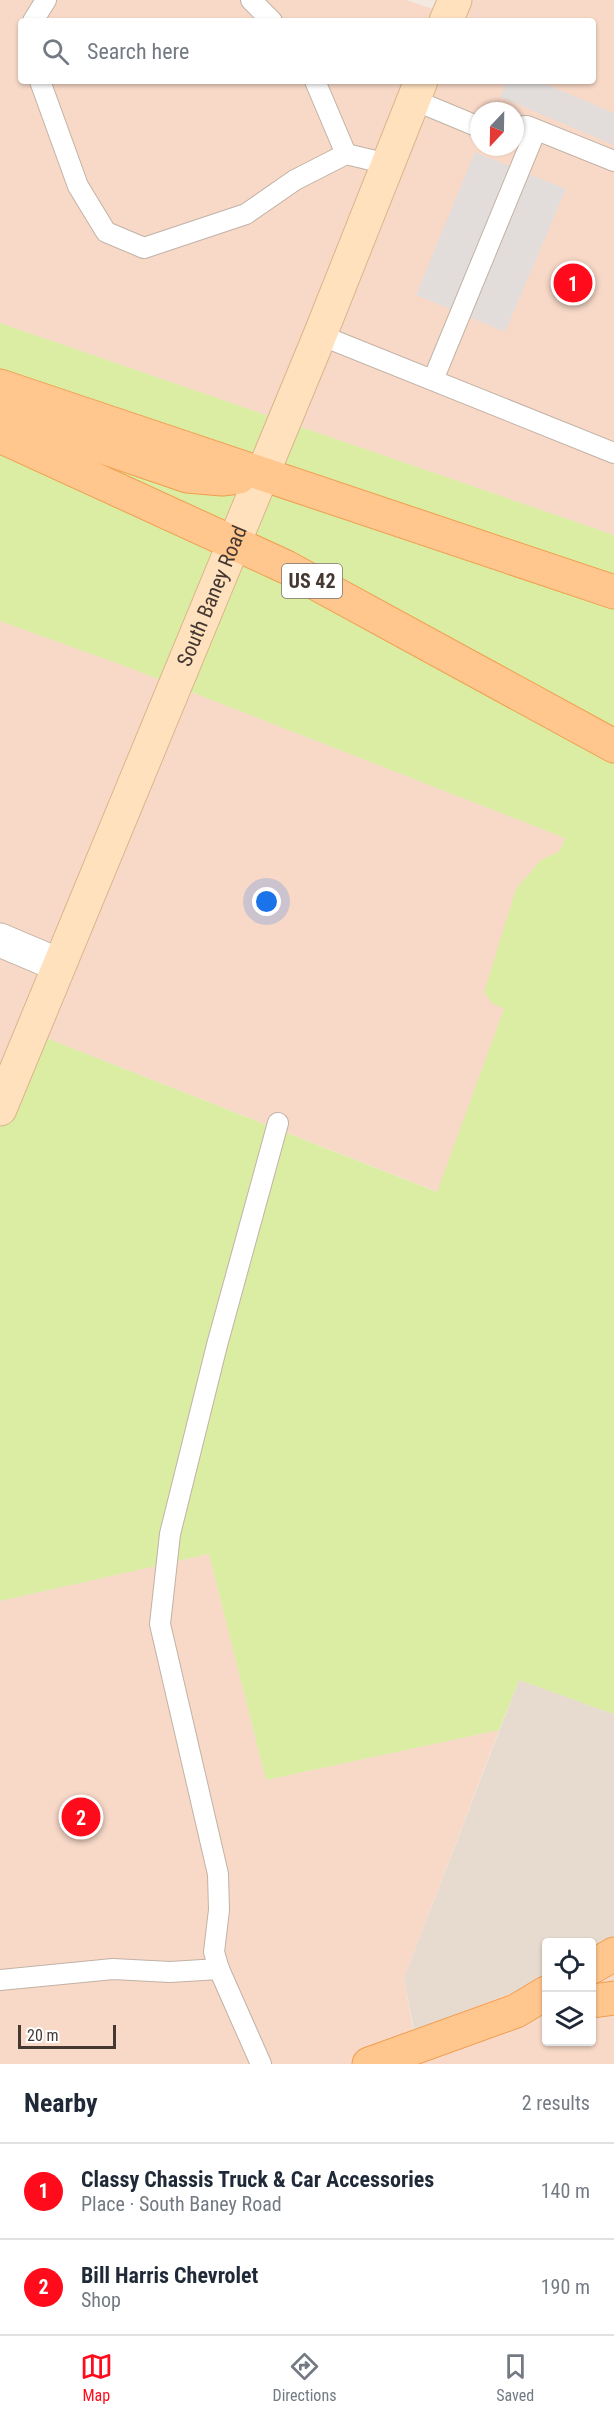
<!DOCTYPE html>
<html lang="en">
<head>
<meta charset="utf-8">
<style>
	:root { --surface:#fff; --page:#f2f2f3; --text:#1f2937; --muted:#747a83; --line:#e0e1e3; --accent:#ff0b1b }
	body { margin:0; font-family:"Roboto Condensed",sans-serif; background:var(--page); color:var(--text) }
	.controls { position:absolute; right:18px; bottom:18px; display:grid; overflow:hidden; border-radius:6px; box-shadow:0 2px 4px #0004 }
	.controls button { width:54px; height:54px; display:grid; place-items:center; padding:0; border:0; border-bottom:2px solid var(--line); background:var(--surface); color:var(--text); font:30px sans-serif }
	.compass { position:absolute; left:470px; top:102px; width:54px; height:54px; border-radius:50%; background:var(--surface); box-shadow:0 2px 4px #0004; rotate:202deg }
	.scale { position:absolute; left:18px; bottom:15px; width:98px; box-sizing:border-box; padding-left:6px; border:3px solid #443831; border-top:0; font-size:16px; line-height:21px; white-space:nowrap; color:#443831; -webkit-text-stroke:4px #fff; paint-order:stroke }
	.you { position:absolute; left:267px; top:902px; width:21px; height:21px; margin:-15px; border:4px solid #fff; border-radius:50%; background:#1a73e8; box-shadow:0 0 0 9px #1a73e833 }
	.badge { display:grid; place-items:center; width:39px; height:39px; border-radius:50%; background:var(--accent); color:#fff; font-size:20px; font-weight:700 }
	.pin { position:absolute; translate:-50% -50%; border:3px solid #fff; box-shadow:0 2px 6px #0006 }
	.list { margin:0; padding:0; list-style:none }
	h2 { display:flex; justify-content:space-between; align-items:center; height:78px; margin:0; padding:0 24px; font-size:26px }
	h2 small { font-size:20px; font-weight:400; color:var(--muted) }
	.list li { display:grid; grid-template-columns:39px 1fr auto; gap:18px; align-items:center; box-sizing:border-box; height:96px; padding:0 24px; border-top:2px solid var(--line) }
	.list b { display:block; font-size:22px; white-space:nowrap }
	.list p { margin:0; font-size:20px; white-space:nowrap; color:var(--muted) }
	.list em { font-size:20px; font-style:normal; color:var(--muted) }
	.icon { flex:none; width:33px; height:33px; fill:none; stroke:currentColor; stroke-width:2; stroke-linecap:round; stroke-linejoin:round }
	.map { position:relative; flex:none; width:614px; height:2064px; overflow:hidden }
	.search { position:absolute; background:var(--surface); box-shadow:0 2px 4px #0004; left:18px; right:18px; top:18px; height:66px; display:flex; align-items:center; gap:15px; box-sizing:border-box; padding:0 21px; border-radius:6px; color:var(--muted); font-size:22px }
	.sheet { height:270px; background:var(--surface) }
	nav { display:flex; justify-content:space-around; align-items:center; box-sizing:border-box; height:84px; border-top:2px solid var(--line); background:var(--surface); font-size:16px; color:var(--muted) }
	nav a { display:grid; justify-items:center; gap:3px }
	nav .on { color:var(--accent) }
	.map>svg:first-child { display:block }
</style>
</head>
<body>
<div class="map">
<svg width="614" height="2064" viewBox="0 0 614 2064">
	<rect width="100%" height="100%" fill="#f3e9e0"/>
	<!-- residential -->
	<polygon fill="#e7dace" points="519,1680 614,1714 614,1955 592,1963 592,1942 546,1942 546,1980 414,2030 404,1978"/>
	<!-- commercial -->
	<g fill="#f8d9c8" fill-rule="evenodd">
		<path d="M0 0H406L460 18 467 0H614V535L0 323ZM21 21H593V81H21ZM479 111H515V147H479Z"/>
		<polygon points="0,621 130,668 565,838 560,851 541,860 516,889 504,931 504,1009 438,1192 36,1034 0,1126"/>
		<polygon points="209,1554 266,1780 499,1730 404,1978 413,2030 546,1980 546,2042 592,2042 592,1963 614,1955 614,2064 0,2064 0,1601"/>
	</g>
	<!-- green -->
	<polygon fill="#dbeda3" points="0,323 614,535 614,1714 519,1680 499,1730 266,1780 209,1554 0,1601 0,1126 36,1034 437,1192 504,1009 492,1003 484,992 516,889 541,860 560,851 565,838 130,668 0,621"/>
	<!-- parking -->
	<g fill="#e2ddda">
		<polygon points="507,81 538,81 614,113 614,145 500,97"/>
		<polygon points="475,152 566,189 505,332 416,295"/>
	</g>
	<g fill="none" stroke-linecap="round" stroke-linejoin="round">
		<!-- lane casing -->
		<g stroke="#c1b2a5" stroke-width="22">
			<g id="lane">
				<polyline points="251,0 272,21"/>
				<polyline points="33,21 46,0"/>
				<polyline points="40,81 78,186 106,232 144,248 246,214 295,180 346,154 388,164"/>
				<polyline points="315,81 346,154"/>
				<polyline points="414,100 479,127"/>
				<polyline points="515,127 527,126 614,161"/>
				<polyline points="320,335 614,453"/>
				<polyline points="433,380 536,130"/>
				<polyline points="0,1980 113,1969 170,1972 219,1969"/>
				<polyline points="261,2064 219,1969 214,1952 219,1910 218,1874 160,1624 170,1534 217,1345 278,1123"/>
			</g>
		</g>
		<!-- street casing -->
		<g stroke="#c1b2a5" stroke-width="35">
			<polyline id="street" points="0,940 59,965"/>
		</g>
		<!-- secondary casing -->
		<g stroke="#dbb58c" stroke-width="35">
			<g id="secondary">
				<polyline points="446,21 455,0"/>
				<path id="s1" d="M0 1109 320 335 421 81"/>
			</g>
		</g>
		<!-- primary casing -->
		<g stroke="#f19e50" stroke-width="35">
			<g id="primary">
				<polyline points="0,386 614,592"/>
				<polyline points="0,412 187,476 222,479 239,477"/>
				<polyline points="0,436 286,567 614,746"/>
				<polyline points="592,1967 614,1954"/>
				<polyline points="592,2001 614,1998"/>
				<polyline points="369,2064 516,2011 546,1993"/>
			</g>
		</g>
		<!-- lane -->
		<use href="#lane" stroke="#fff" stroke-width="20"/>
		<!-- street -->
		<use href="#street" stroke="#fff" stroke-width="33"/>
		<!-- secondary -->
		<use href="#secondary" stroke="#ffe1be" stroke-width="33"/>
		<!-- primary -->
		<use href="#primary" stroke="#ffc68d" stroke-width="33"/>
	</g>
	<g text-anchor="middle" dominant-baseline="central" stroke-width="5" stroke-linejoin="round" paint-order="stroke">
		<!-- shield labels -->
		<rect fill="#fff" stroke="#7c746f" stroke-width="1.5" x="282" y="564" width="60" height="34" rx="4.5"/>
		<g font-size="20" font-weight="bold" fill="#443831">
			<text x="312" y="581">US 42</text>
		</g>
		<!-- street labels -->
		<g font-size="21" fill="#443831" stroke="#fff">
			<text stroke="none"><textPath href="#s1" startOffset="555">South Baney Road</textPath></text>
		</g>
	</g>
</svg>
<div class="controls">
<button><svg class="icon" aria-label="locate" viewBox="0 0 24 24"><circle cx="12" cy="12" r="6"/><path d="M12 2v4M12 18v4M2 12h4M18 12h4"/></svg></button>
<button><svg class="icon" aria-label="layers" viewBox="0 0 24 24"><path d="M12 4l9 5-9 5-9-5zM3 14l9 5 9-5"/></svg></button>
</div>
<svg class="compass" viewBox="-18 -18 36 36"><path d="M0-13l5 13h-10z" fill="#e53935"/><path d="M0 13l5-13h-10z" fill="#747a83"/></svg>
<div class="scale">20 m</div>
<div class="you"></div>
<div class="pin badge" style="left:573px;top:283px">1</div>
<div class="pin badge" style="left:81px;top:1817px">2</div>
<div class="search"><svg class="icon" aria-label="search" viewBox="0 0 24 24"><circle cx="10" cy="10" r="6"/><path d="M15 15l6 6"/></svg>Search here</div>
</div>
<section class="sheet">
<h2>Nearby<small>2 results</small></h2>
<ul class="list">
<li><span class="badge">1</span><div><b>Classy Chassis Truck &amp; Car Accessories</b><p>Place · South Baney Road</p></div><em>140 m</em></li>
<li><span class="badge">2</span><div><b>Bill Harris Chevrolet</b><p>Shop</p></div><em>190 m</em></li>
</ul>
</section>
<nav>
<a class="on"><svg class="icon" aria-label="map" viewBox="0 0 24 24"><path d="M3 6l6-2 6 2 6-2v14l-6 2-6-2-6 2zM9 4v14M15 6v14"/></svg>Map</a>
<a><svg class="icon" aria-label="directions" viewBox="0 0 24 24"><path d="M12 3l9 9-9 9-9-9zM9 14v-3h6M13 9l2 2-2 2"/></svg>Directions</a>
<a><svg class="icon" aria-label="saved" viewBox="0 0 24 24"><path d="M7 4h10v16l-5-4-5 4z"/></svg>Saved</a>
</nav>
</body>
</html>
